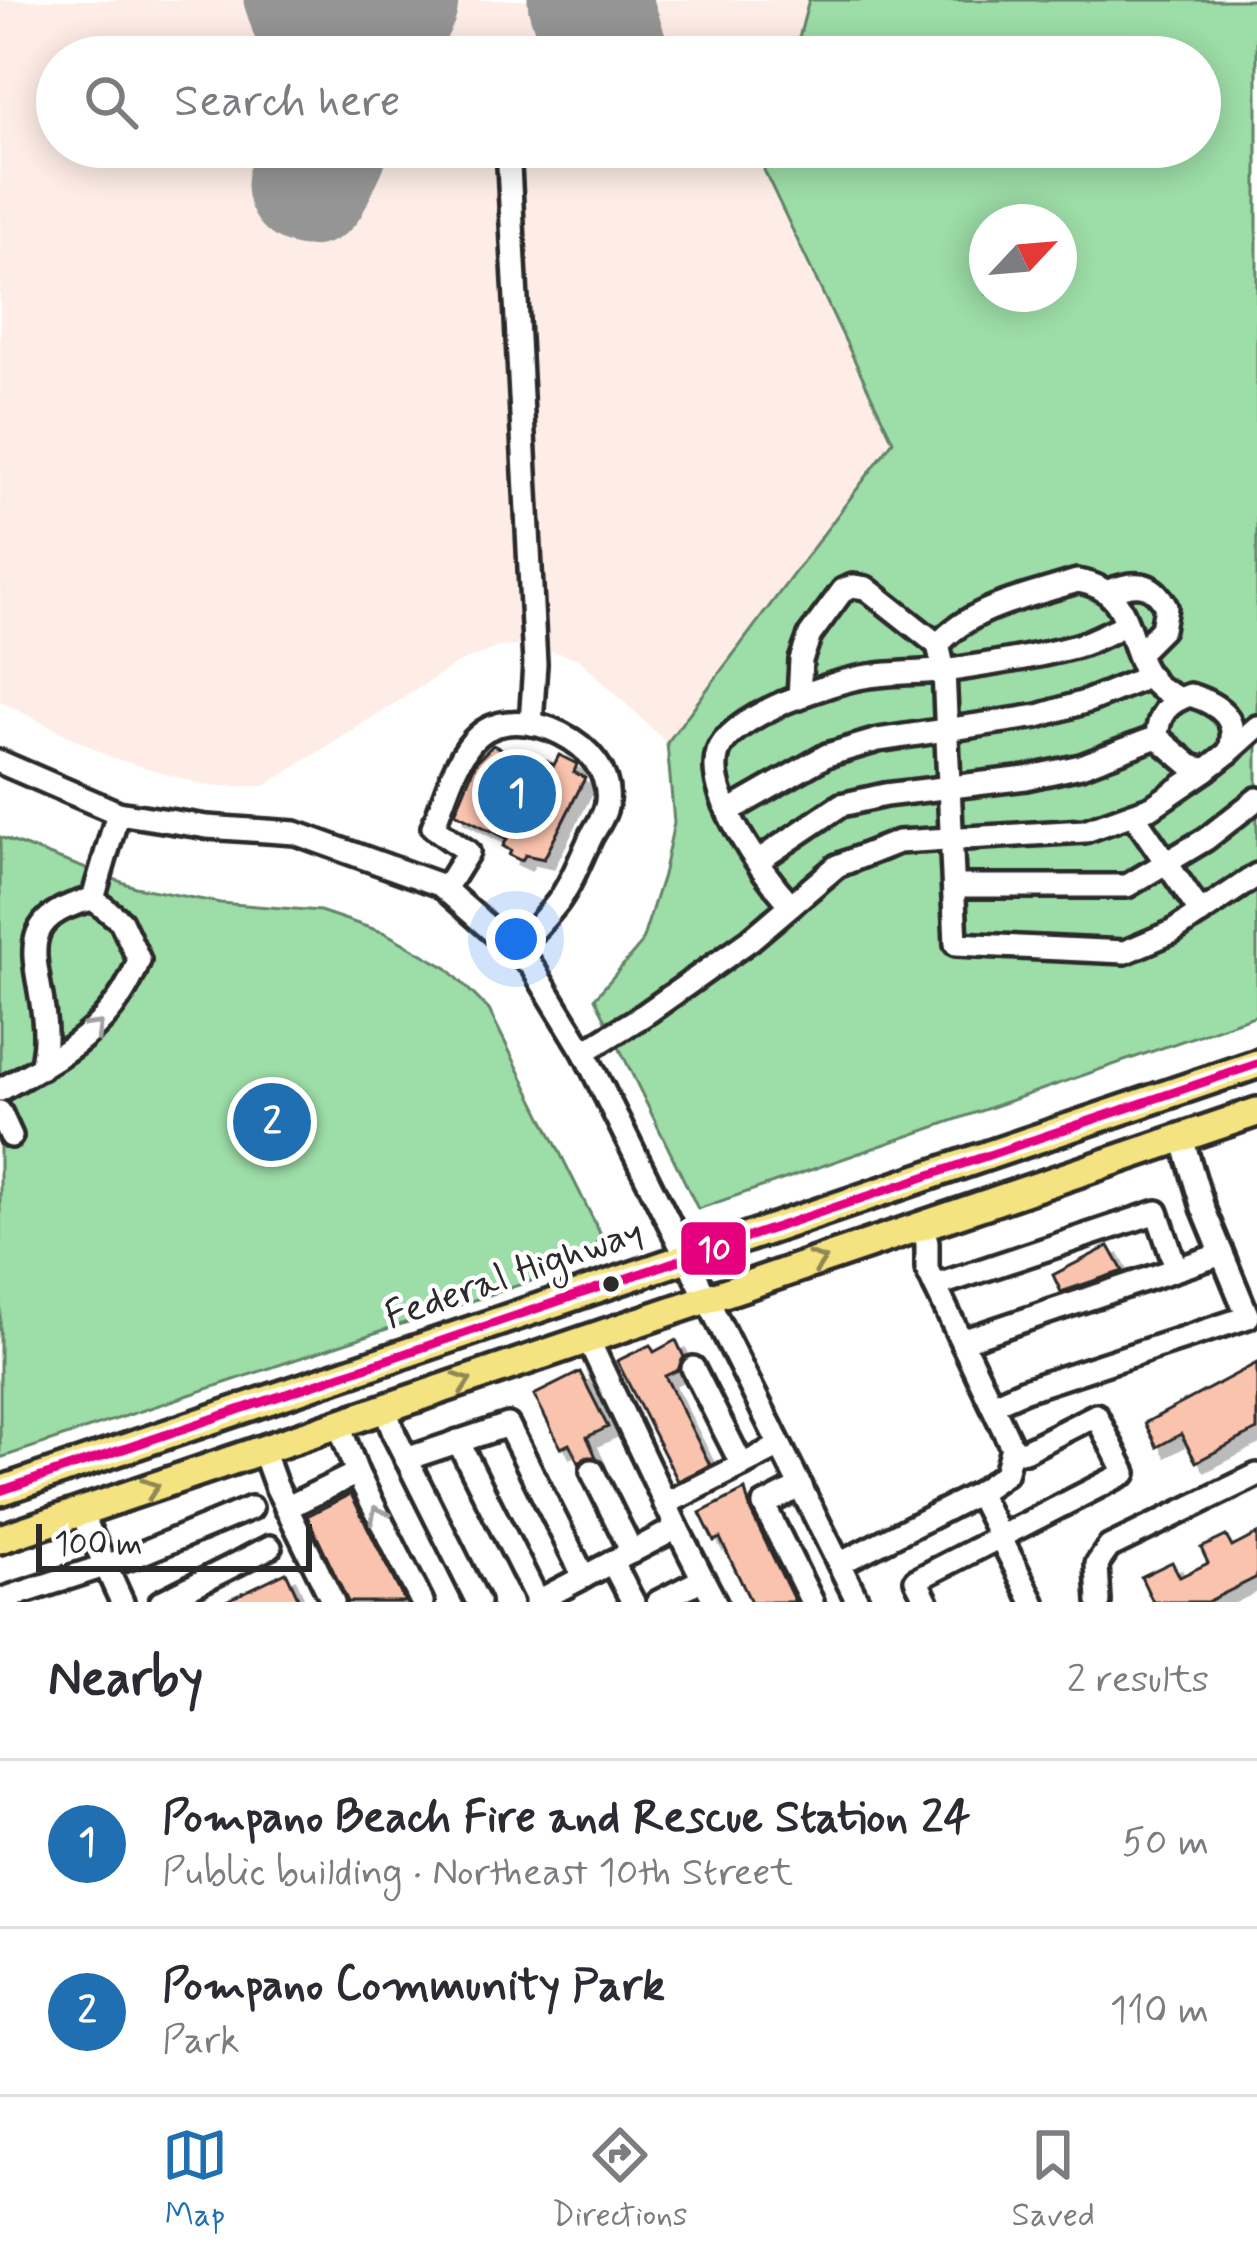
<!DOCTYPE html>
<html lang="en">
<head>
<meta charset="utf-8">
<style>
	:root { --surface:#fff; --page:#f7f7f7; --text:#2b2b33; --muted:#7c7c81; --line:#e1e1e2; --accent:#1f6fb2 }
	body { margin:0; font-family:Mynerve,sans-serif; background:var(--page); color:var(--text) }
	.compass { position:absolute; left:969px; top:204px; width:108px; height:108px; border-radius:50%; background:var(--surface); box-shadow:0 6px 30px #0003; rotate:64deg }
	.scale { position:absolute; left:36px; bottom:30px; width:276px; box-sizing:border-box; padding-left:12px; border:6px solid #2b2b2b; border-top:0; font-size:33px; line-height:42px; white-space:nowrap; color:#2b2b2b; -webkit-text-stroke:9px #fff; paint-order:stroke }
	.you { position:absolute; left:516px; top:939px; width:42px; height:42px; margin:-30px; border:9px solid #fff; border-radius:50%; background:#1a73e8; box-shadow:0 0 0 18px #1a73e833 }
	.badge { display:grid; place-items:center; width:78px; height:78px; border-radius:50%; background:var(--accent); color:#fff; font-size:39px; font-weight:700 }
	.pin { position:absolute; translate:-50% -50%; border:6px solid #fff; box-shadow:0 3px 12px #0006 }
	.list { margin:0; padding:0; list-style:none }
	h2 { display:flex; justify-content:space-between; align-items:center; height:156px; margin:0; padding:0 48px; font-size:51px }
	h2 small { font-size:39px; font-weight:400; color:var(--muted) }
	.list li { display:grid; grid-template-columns:78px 1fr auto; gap:36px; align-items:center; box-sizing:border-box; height:168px; padding:0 48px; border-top:3px solid var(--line) }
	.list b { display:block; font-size:45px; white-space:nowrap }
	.list p { margin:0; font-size:39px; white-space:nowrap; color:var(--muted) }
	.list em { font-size:39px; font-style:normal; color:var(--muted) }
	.icon { flex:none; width:66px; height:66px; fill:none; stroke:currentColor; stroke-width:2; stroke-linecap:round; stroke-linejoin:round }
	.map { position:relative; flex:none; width:1257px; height:1602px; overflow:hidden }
	.search { position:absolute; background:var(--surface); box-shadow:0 6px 30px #0003; left:36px; right:36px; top:36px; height:132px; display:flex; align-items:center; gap:30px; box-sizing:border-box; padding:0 42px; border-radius:66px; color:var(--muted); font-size:45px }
	.sheet { height:492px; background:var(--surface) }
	nav { display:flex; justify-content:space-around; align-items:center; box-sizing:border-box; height:168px; border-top:3px solid var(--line); background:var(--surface); font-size:33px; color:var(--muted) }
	nav a { display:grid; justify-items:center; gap:6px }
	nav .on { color:var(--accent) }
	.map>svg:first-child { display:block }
</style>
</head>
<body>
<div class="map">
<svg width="1257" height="1602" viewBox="0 0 1257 1602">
	<defs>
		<filter id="shadow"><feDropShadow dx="9" dy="9" stdDeviation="0" flood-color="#0004"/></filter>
	</defs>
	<rect width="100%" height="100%" fill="#fff"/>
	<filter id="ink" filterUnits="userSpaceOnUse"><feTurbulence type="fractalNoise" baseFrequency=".00833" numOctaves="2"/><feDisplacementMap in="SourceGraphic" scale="24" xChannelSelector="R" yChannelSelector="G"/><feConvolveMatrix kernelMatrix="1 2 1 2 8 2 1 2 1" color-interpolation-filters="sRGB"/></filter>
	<g filter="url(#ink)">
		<!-- built -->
		<polygon fill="#feede6" points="0,0 809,0 794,57 57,57 57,147 770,147 764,170 893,440 667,743 579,659 533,645 498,647 456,664 265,786 207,786 110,757 0,701"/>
		<!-- green -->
		<g fill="#9ddda7" stroke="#648469" stroke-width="3" fill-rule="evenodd">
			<path d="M809 0H1257V1015L698 1209 595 998 641 944 663 875 674 823 667 743 893 441 764 170 770 147H1200V57H794ZM987 222H1059V294H987Z"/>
			<polygon points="0,837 135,887 220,903 320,911 385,933 447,968 489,1010 600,1233 591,1261 0,1458"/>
		</g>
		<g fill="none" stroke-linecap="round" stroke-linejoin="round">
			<!-- taxiway -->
			<g stroke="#959595" stroke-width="51">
				<polyline points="269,0 288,57"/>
				<path d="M280 0C312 28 350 23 389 16"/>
				<polyline points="582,57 591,28 591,6"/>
			</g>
			<!-- runway -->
			<g stroke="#959595" stroke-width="123">
				<polyline points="589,0 608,57"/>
				<polyline points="369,57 397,0"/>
				<polyline points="308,185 326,147"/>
			</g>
		</g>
		<!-- building -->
		<g fill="#fac3ad" stroke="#2b2b2b" stroke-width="3" filter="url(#shadow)">
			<polygon points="493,745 540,769 545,760 554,765 559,755 577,764 574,772 585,778 544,859 525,855 522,861 509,855 511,851 503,846 507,839 455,813 476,762"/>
			<polygon points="1109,1246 1123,1271 1061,1292 1053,1275"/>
			<polygon points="676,1340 684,1357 678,1370 665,1376 710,1465 678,1481 617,1361 650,1345 654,1352"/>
			<polygon points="1257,1363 1257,1430 1196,1462 1181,1434 1157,1447 1145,1423"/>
			<polygon points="580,1372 608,1427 587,1437 596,1457 586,1457 579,1463 569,1444 561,1448 534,1395"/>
			<polygon points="745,1490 751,1512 795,1602 751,1602 720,1538 714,1541 700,1513"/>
			<polygon points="351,1494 405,1602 348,1602 307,1516"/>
			<polygon points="1257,1534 1257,1577 1207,1602 1153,1602 1141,1577 1172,1562 1180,1577 1208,1563 1201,1548 1226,1536 1232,1547"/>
			<polygon points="286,1572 300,1602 224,1602"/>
		</g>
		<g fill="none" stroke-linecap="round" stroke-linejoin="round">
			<!-- minor casing -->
			<g stroke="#2b2b2b" stroke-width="30">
				<g id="minor">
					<polyline points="508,147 535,664 531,724"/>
					<path d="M1108 591C1135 582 1152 579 1166 607L1162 629 1139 652"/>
					<path d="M938 645C971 606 1031 596 1077 581 1137 589 1123 648 1154 683 1159 689 1171 694 1178 699"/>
					<path d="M1190 695C1219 704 1241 719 1229 752L1206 770 1191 766 1157 737C1158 714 1168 702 1190 695Z"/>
					<polyline points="799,698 801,660 810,635 843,590 853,586 866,588 938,645 944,670 956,944 1125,952 1172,932 1257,875"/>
					<polyline points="1229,752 1257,727"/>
					<polyline points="0,762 118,813 207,827 295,833 440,885 531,965 584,1052 858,1602"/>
					<polyline points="729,811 827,755 878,740 1038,716 1088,701 1150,676"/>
					<polyline points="1133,814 1201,913"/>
					<polyline points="758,861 841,805 885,795 1026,778 1081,766 1157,737"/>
					<polyline points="954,886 1127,886 1206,839 1257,799"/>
					<path d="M445 889 468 852 433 827C445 799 455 755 479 735 520 700 614 744 607 802 606 813 598 825 592 835 581 857 572 883 558 902 545 919 529 935 515 951"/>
					<polyline points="93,899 118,813"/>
					<path d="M791 905C764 875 704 795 718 752 730 716 832 681 869 676 896 672 924 673 951 670 993 664 1036 657 1077 646 1094 641 1111 631 1127 624"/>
					<polyline points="584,1052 644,1015 750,940 837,866 898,842 1085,831 1152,807 1206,770"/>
					<path d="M0 1090C60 1057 114 1028 139 960L121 921 93 899C0 919 47 973 45 1039 45 1049 43 1058 41 1068"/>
					<polyline points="0,1112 11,1136"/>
					<polyline points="921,1226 927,1242 927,1269 1012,1447 1005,1474 978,1493"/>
					<polyline points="935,1286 1157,1212 1176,1268"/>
					<polyline points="962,1341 1222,1254"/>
					<polyline points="693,1368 742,1465"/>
					<polyline points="993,1404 1025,1390 1248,1317 1203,1208 1182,1138"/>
					<polyline points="385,1409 395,1436 478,1602"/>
					<polyline points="339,1425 357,1473 422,1602"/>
					<polyline points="458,1441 538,1601"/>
					<polyline points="263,1450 276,1486 333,1602"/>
					<polyline points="406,1459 508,1425 584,1577"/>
					<polyline points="592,1471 632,1552"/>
					<polyline points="801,1486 764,1505 812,1602"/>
					<polyline points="665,1504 780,1446"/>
					<polyline points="286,1508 357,1473"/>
					<polyline points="81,1512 122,1602"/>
					<polyline points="612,1562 633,1602"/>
					<polyline points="839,1564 978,1493 1033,1602"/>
					<polyline points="703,1579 715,1602"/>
					<polyline points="0,1600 135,1556 251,1508"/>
					<polyline points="161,1602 270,1547"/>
					<polyline points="536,1602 677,1528 588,1339"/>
					<polyline points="658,1602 703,1579 677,1528"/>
					<polyline points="927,1602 916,1580 1125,1473 1096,1415 1025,1451 1012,1451"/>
					<polyline points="1099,1602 1097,1564 1109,1547 1257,1475"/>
				</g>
			</g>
			<!-- major casing -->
			<g stroke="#2b2b2b" stroke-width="36">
				<g id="major">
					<polyline points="0,1491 1257,1064"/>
					<polyline points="0,1539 1257,1112"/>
				</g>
			</g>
			<!-- minor -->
			<use href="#minor" stroke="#fff" stroke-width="21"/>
			<!-- major -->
			<use href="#major" stroke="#f5e382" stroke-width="27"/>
			<!-- bus-1 casing -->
			<g stroke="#fff" stroke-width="18">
				<polyline id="bus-1" points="0,1491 1257,1064"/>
			</g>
			<!-- bus-1 -->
			<use href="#bus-1" stroke="#e5007d" stroke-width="9"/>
		</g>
		<!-- one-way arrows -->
		<defs><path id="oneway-chevron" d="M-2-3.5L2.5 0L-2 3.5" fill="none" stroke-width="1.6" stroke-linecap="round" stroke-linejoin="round" transform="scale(3)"/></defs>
		<g stroke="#a0a0a0">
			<use href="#oneway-chevron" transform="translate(95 1028) rotate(-45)"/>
			<use href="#oneway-chevron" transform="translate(378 1514) rotate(-117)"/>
		</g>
		<g stroke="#908756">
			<use href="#oneway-chevron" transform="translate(818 1261) rotate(-19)"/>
			<use href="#oneway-chevron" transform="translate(463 1382) rotate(-19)"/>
			<use href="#oneway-chevron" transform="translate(151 1488) rotate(-19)"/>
		</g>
	</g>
	<!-- markers -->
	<circle fill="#2b2b2b" stroke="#fff" stroke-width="4.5" cx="611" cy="1284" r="10"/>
	<g text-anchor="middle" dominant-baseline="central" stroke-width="9" stroke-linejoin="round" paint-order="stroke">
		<!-- street labels -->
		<g font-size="39" fill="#2b2b2b" stroke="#fff">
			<text transform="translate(514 1275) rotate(-19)">Federal Highway</text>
		</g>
	</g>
	<rect stroke="#fff" stroke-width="4.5" x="679" y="1220" width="69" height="57" rx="12" fill="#e5007d"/>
	<g font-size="33" text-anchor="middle" font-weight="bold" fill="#fff">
		<text x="714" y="1260">10</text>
	</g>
</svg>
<svg class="compass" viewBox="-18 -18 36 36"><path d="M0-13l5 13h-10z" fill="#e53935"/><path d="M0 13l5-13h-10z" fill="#7c7c81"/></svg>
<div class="scale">100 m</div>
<div class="you"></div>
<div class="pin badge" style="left:517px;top:794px">1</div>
<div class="pin badge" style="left:272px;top:1122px">2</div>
<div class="search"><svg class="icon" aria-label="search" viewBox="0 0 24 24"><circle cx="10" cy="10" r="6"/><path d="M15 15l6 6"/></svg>Search here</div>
</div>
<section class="sheet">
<h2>Nearby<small>2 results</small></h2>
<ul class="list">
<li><span class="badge">1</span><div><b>Pompano Beach Fire and Rescue Station 24</b><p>Public building · Northeast 10th Street</p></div><em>50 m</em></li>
<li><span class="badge">2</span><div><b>Pompano Community Park</b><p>Park</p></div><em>110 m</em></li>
</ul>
</section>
<nav>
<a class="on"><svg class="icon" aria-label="map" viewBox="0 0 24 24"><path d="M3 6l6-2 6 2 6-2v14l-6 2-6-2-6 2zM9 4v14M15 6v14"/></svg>Map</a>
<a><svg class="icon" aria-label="directions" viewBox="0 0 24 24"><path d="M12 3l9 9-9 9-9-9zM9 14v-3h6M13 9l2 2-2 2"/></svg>Directions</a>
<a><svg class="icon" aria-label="saved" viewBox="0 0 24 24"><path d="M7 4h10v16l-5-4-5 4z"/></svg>Saved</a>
</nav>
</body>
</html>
